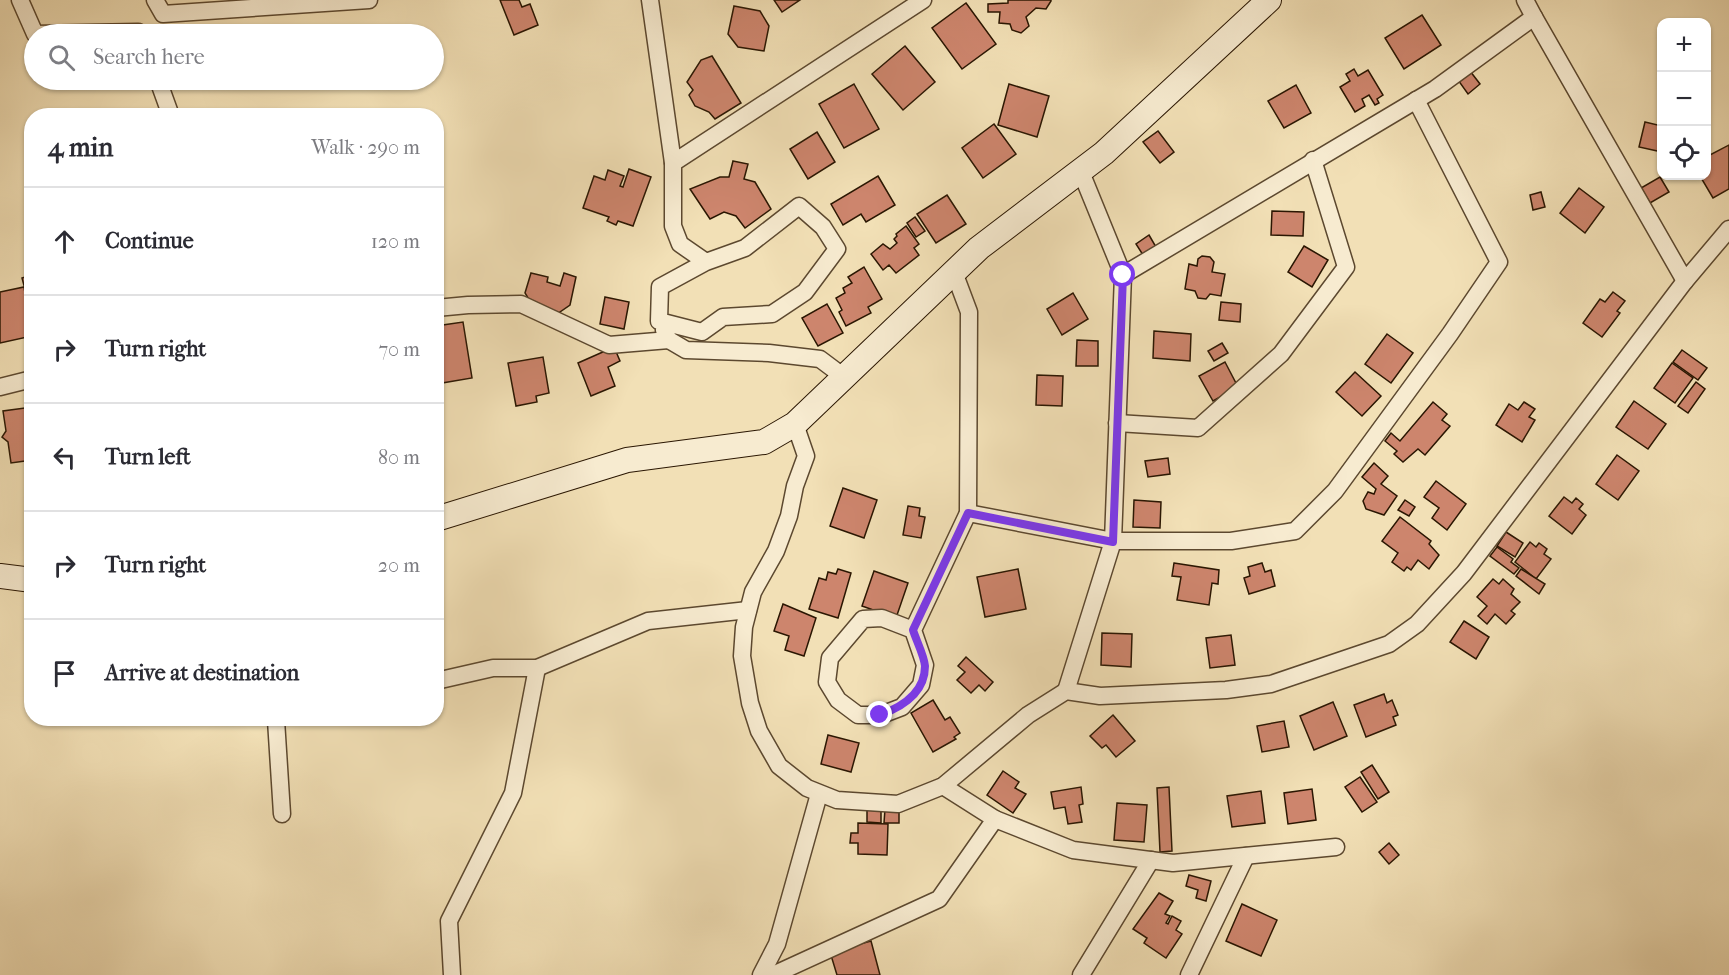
<!DOCTYPE html>
<html lang="en">
<head>
<meta charset="utf-8">
<style>
	:root { --surface:#fff; --page:#f7f7f7; --text:#2b2b33; --muted:#7c7c81; --line:#e1e1e2 }
	body { margin:0; font-family:"IM FELL French Canon",serif; background:var(--page); color:var(--text) }
	.controls { position:absolute; right:18px; top:18px; display:grid; overflow:hidden; border-radius:12px; box-shadow:0 2px 4px #0004 }
	.controls button { width:54px; height:54px; display:grid; place-items:center; padding:0; border:0; border-bottom:2px solid var(--line); background:var(--surface); color:var(--text); font:30px sans-serif }
	.stop { position:absolute; width:18px; height:18px; margin:-14px; border:4px solid #7c3aed; border-radius:50%; background:#fff }
	.stop.end { background:#7c3aed; border-color:#fff; box-shadow:0 2px 6px #0008 }
	.list { margin:0; padding:0; list-style:none }
	h2 { display:flex; justify-content:space-between; align-items:center; height:78px; margin:0; padding:0 24px; font-size:26px }
	h2 small { font-size:20px; font-weight:400; color:var(--muted) }
	.list li { display:grid; grid-template-columns:39px 1fr auto; gap:18px; align-items:center; box-sizing:border-box; height:108px; padding:0 24px; border-top:2px solid var(--line) }
	.list b { display:block; font-size:22px; white-space:nowrap }
	.list em { font-size:20px; font-style:normal; color:var(--muted) }
	.icon { flex:none; width:33px; height:33px; fill:none; stroke:currentColor; stroke-width:2; stroke-linecap:round; stroke-linejoin:round }
	.map { position:relative; flex:none; width:1729px; height:975px; overflow:hidden }
	.search { position:absolute; background:var(--surface); box-shadow:0 2px 4px #0004; left:24px; top:24px; width:420px; height:66px; display:flex; align-items:center; gap:15px; box-sizing:border-box; padding:0 21px; border-radius:33px; color:var(--muted); font-size:22px }
	.panel { position:absolute; background:var(--surface); box-shadow:0 2px 4px #0004; left:24px; top:108px; width:420px; height:618px; border-radius:24px }
	.map>svg:first-child { display:block }
</style>
</head>
<body>
<div class="map">
<svg width="1729" height="975" viewBox="0 0 1729 975">
	<rect width="100%" height="100%" fill="#f2e0b6"/>
	<filter id="stains"><feTurbulence type="fractalNoise" baseFrequency=".00333" numOctaves="4"/><feColorMatrix values="0 0 0 0 .2 0 0 0 0 .09 0 0 0 0 .02 0 0 0 .5 -.17"/></filter>
	<radialGradient id="worn" r=".72"><stop offset=".6" stop-color="#630" stop-opacity="0"/><stop offset="1" stop-color="#630" stop-opacity=".3"/></radialGradient>
	<!-- building -->
	<g fill="#cd856d" stroke="#2a1602" stroke-width="1.5">
		<polygon points="500,0 519,0 522,7 530,4 538,25 514,35"/>
		<polygon points="774,0 800,0 782,12"/>
		<polygon points="1008,0 1051,0 1051,1 1046,9 1036,8 1026,17 1029,26 1021,33 1012,30 1010,24 999,23 1000,12 988,12 988,4 1008,3"/>
		<polygon points="966,3 996,44 962,69 932,28"/>
		<polygon points="734,6 760,11 769,26 764,51 738,47 728,34"/>
		<polygon points="1422,15 1441,45 1404,69 1385,38"/>
		<polygon points="905,46 935,82 903,110 872,74"/>
		<polygon points="712,56 741,103 715,119 709,112 695,106 689,95 693,90 687,82 701,60"/>
		<polygon points="1354,69 1358,76 1368,70 1383,95 1377,99 1379,103 1375,105 1369,95 1362,99 1365,106 1355,112 1340,87 1350,81 1346,74"/>
		<polygon points="1470,71 1480,84 1468,94 1458,80"/>
		<polygon points="854,84 879,129 844,148 819,104"/>
		<polygon points="1009,84 1049,96 1037,137 998,125"/>
		<polygon points="1296,85 1311,113 1284,128 1268,101"/>
		<polygon points="1645,122 1662,126 1662,152 1639,147"/>
		<polygon points="994,124 1016,154 983,178 962,148"/>
		<polygon points="1158,131 1174,152 1160,163 1143,142"/>
		<polygon points="817,132 835,162 808,179 790,149"/>
		<polygon points="1729,145 1729,189 1713,198 1700,176 1706,176 1706,157"/>
		<polygon points="733,161 748,164 744,179 755,182 771,209 745,228 736,216 724,212 710,219 690,189 720,177 729,177"/>
		<polygon points="629,169 651,177 633,226 618,221 616,225 607,221 609,217 583,208 594,176 605,180 608,170 624,176 620,186 623,187"/>
		<polygon points="878,176 895,205 866,222 861,214 843,225 831,204"/>
		<polygon points="1660,177 1669,192 1650,203 1641,188"/>
		<polygon points="1579,188 1604,207 1585,233 1560,213"/>
		<polygon points="1541,192 1545,207 1533,210 1530,195"/>
		<polygon points="947,195 966,224 936,243 917,214"/>
		<polygon points="1272,211 1304,212 1303,236 1271,235"/>
		<polygon points="915,217 925,231 916,237 907,223"/>
		<polygon points="906,226 919,244 914,248 919,255 896,273 889,265 883,270 871,254 883,244 890,249 897,243 894,239 897,236 896,234"/>
		<polygon points="1149,235 1156,247 1143,255 1136,244"/>
		<polygon points="1304,246 1328,260 1312,287 1288,272"/>
		<polygon points="1202,256 1210,257 1214,262 1212,272 1225,274 1221,296 1210,294 1206,299 1198,298 1195,291 1185,289 1189,264 1197,266 1198,259"/>
		<polygon points="864,267 882,299 868,307 871,313 846,326 839,312 842,310 836,298 845,293 843,288 852,283 848,277"/>
		<polygon points="531,273 548,277 547,282 560,286 564,273 576,277 570,305 557,314 533,306 525,293"/>
		<polygon points="32,275 32,315 22,278"/>
		<polygon points="24,287 32,336 0,343 0,292"/>
		<polygon points="1613,292 1625,301 1617,311 1620,313 1602,337 1583,323 1600,299 1605,302"/>
		<polygon points="1073,293 1088,319 1062,335 1047,309"/>
		<polygon points="605,297 629,302 624,329 600,324"/>
		<polygon points="1221,302 1241,304 1240,322 1219,320"/>
		<polygon points="827,304 843,333 818,346 802,318"/>
		<polygon points="463,322 472,378 436,384 436,326"/>
		<polygon points="1154,331 1191,334 1190,361 1153,358"/>
		<polygon points="1387,334 1413,353 1391,383 1365,364"/>
		<polygon points="1077,340 1098,341 1098,366 1076,366"/>
		<polygon points="1222,343 1228,353 1214,361 1208,351"/>
		<polygon points="614,347 620,361 608,367 615,386 591,396 578,363"/>
		<polygon points="1682,350 1707,368 1698,380 1673,362"/>
		<polygon points="543,357 549,393 536,396 537,402 516,406 508,363"/>
		<polygon points="1225,362 1238,387 1213,401 1199,376"/>
		<polygon points="1672,363 1693,378 1675,403 1654,388"/>
		<polygon points="1355,372 1381,396 1362,416 1336,392"/>
		<polygon points="1037,375 1063,376 1062,406 1036,405"/>
		<polygon points="1696,382 1705,389 1688,413 1678,406"/>
		<polygon points="1634,401 1666,424 1648,449 1616,427"/>
		<polygon points="1433,402 1447,414 1442,420 1450,426 1425,455 1418,449 1403,462 1394,454 1397,451 1385,441 1391,433 1400,441"/>
		<polygon points="1524,402 1535,409 1529,417 1535,420 1522,442 1496,425 1509,404 1518,410"/>
		<polygon points="32,407 32,460 11,463 8,442 2,437 6,431 3,411"/>
		<polygon points="1617,455 1639,471 1618,500 1596,484"/>
		<polygon points="1168,458 1170,474 1148,477 1145,461"/>
		<polygon points="1374,463 1388,476 1381,484 1397,496 1384,515 1366,509 1363,501 1368,492 1374,494 1376,489 1362,477"/>
		<polygon points="1436,481 1466,504 1447,530 1432,518 1439,508 1424,497"/>
		<polygon points="843,488 877,500 864,538 830,526"/>
		<polygon points="1564,497 1572,503 1576,498 1583,504 1579,509 1586,515 1572,534 1549,516"/>
		<polygon points="1134,500 1161,502 1160,528 1133,527"/>
		<polygon points="1405,500 1415,507 1409,516 1398,510"/>
		<polygon points="908,506 920,508 919,516 925,517 921,538 903,535"/>
		<polygon points="1400,517 1431,541 1429,544 1439,555 1429,569 1418,560 1411,570 1407,567 1404,571 1392,562 1398,553 1382,541"/>
		<polygon points="1506,532 1523,543 1515,557 1497,546"/>
		<polygon points="1530,542 1536,547 1539,543 1547,549 1544,554 1551,559 1536,579 1515,562"/>
		<polygon points="1497,547 1513,559 1511,562 1519,568 1514,574 1490,556"/>
		<polygon points="1174,563 1219,570 1218,584 1212,583 1209,605 1177,600 1181,577 1172,576"/>
		<polygon points="1262,563 1265,572 1271,570 1275,586 1249,594 1244,578 1250,576 1248,567"/>
		<polygon points="838,569 851,573 838,618 809,609 819,578 826,580 828,572 836,574"/>
		<polygon points="1018,569 1026,609 985,617 977,577"/>
		<polygon points="1521,569 1545,584 1539,594 1516,576"/>
		<polygon points="874,571 908,583 896,618 862,606"/>
		<polygon points="1493,579 1499,584 1503,579 1514,589 1511,594 1520,602 1511,611 1515,614 1506,624 1495,614 1487,624 1478,616 1487,606 1477,597"/>
		<polygon points="783,604 816,618 804,656 785,650 789,636 774,631"/>
		<polygon points="1464,621 1489,637 1476,659 1450,642"/>
		<polygon points="1102,633 1132,634 1131,667 1101,665"/>
		<polygon points="1231,635 1235,665 1210,668 1206,638"/>
		<polygon points="966,657 993,682 985,691 979,685 971,693 957,680 965,672 958,666"/>
		<polygon points="1384,694 1387,703 1392,700 1398,715 1393,717 1396,725 1366,737 1354,705"/>
		<polygon points="933,700 945,720 950,717 960,733 954,737 956,739 933,752 911,713"/>
		<polygon points="1333,702 1347,736 1314,750 1300,716"/>
		<polygon points="1113,715 1135,741 1116,757 1106,745 1102,748 1090,736"/>
		<polygon points="1284,721 1289,747 1262,752 1257,726"/>
		<polygon points="828,735 859,743 851,772 821,764"/>
		<polygon points="1372,765 1389,792 1378,799 1361,772"/>
		<polygon points="1003,771 1019,782 1015,788 1026,794 1013,813 987,795"/>
		<polygon points="1360,777 1377,802 1362,812 1345,787"/>
		<polygon points="1081,787 1083,804 1079,805 1082,822 1068,824 1065,807 1054,809 1051,792"/>
		<polygon points="1169,787 1172,851 1160,852 1157,788"/>
		<polygon points="1312,789 1316,820 1288,824 1284,793"/>
		<polygon points="1261,791 1265,823 1232,827 1227,796"/>
		<polygon points="1117,803 1147,805 1144,842 1114,840"/>
		<polygon points="885,809 899,810 899,823 884,823"/>
		<polygon points="867,810 881,810 881,823 867,822"/>
		<polygon points="858,823 888,824 887,855 858,854 858,843 850,843 851,833 858,833"/>
		<polygon points="1389,843 1399,855 1389,864 1379,852"/>
		<polygon points="1189,875 1211,881 1206,901 1196,898 1198,890 1186,886"/>
		<polygon points="1159,893 1173,901 1165,914 1170,916 1166,923 1168,924 1172,916 1181,921 1176,930 1182,934 1166,958 1144,943 1147,938 1133,929"/>
		<polygon points="1242,904 1277,920 1261,956 1226,941"/>
		<polygon points="871,941 880,975 837,975 830,952"/>
	</g>
	<g fill="none" stroke-linecap="round" stroke-linejoin="round">
		<!-- street casing -->
		<g stroke="#5c482f" stroke-width="19">
			<g id="street">
				<polyline points="20,0 35,34 138,32 139,34"/>
				<polyline points="155,0 163,14 369,0"/>
				<polyline points="650,0 673,163"/>
				<polyline points="1534,17 1685,281 1729,229"/>
				<polyline points="158,80 171,116"/>
				<polyline points="706,262 660,287 659,321 702,332 723,317 772,314 805,292 837,249 823,227 799,206 745,248 706,262 680,244 673,226 673,163 923,0"/>
				<polyline points="1123,275 1435,89 1534,17 1525,0"/>
				<polyline points="436,308 468,305 521,304 609,345 669,340"/>
				<polyline points="664,330 669,340 686,350 769,353 820,359 844,377"/>
				<polyline points="0,387 32,379"/>
				<polyline points="1117,423 1198,428 1281,354 1346,267 1313,160"/>
				<polyline points="795,424 806,456 795,486 789,516 776,551 753,592 744,627 742,656 750,703 759,731 779,766 807,788 837,800 898,804 943,786 1028,715 1066,691 1100,696 1226,690 1271,684 1389,644 1417,624 1464,573 1685,281"/>
				<polyline points="968,513 1113,541 1123,275 1081,172"/>
				<polyline points="913,630 925,665 921,685 902,707 881,715 858,715 838,700 827,682 830,658 863,619 882,618 913,630 968,513 969,312 954,272"/>
				<polyline points="436,681 493,668 537,668 648,621 748,610"/>
				<polyline points="1066,691 1113,541 1231,541 1295,531 1335,491 1450,334 1499,262 1416,100"/>
				<polyline points="276,720 282,814"/>
				<polyline points="995,819 1073,850 1173,863 1336,847"/>
				<polyline points="452,975 449,921 513,793 537,668"/>
				<polyline points="761,975 777,944 819,794"/>
				<polyline points="773,975 939,899 995,819 943,786"/>
				<polyline points="1081,975 1151,860"/>
				<polyline points="1189,975 1246,856"/>
			</g>
		</g>
		<!-- secondary casing -->
		<g stroke="#2a1602" stroke-width="26">
			<g id="secondary">
				<polyline points="436,519 627,460 764,442 795,424 979,248 1104,153 1269,0"/>
				<polyline points="0,576 32,580"/>
			</g>
		</g>
		<!-- street -->
		<use href="#street" stroke="#f7ebd0" stroke-width="16"/>
		<!-- secondary -->
		<use href="#secondary" stroke="#f7ebd0" stroke-width="24"/>
	</g>
	<g fill="none" stroke-linecap="round" stroke-linejoin="round">
		<!-- route -->
		<path stroke="#7c3aed" stroke-width="8" d="M880 715C902 707 925 693 925 666 924 655 916 640 913 630L968 513 1113 542 1123 275"/>
	</g>
	<rect width="100%" height="100%" filter="url(#stains)"/>
	<rect width="100%" height="100%" fill="url(#worn)"/>
</svg>
<div class="controls">
<button>+</button>
<button>−</button>
<button><svg class="icon" aria-label="locate" viewBox="0 0 24 24"><circle cx="12" cy="12" r="6"/><path d="M12 2v4M12 18v4M2 12h4M18 12h4"/></svg></button>
</div>
<div class="stop" style="left:1123px;top:275px"></div>
<div class="stop end" style="left:880px;top:715px"></div>
<div class="search"><svg class="icon" aria-label="search" viewBox="0 0 24 24"><circle cx="10" cy="10" r="6"/><path d="M15 15l6 6"/></svg>Search here</div>
<section class="panel">
<h2>4 min<small>Walk · 290 m</small></h2>
<ul class="list">
<li><svg class="icon" aria-label="ahead" viewBox="0 0 24 24"><path d="M12 20V5M6 11l6-6 6 6"/></svg><div><b>Continue</b></div><em>120 m</em></li>
<li><svg class="icon" aria-label="right" viewBox="0 0 24 24"><path d="M7 20v-9h11M14 6l5 5-5 5"/></svg><div><b>Turn right</b></div><em>70 m</em></li>
<li><svg class="icon" aria-label="left" viewBox="0 0 24 24"><path d="M17 20v-9H6M10 6l-5 5 5 5"/></svg><div><b>Turn left</b></div><em>80 m</em></li>
<li><svg class="icon" aria-label="right" viewBox="0 0 24 24"><path d="M7 20v-9h11M14 6l5 5-5 5"/></svg><div><b>Turn right</b></div><em>20 m</em></li>
<li><svg class="icon" aria-label="arrive" viewBox="0 0 24 24"><path d="M6 21V4h12l-3 4 3 4H6"/></svg><div><b>Arrive at destination</b></div></li>
</ul>
</section>
</div>
</body>
</html>
